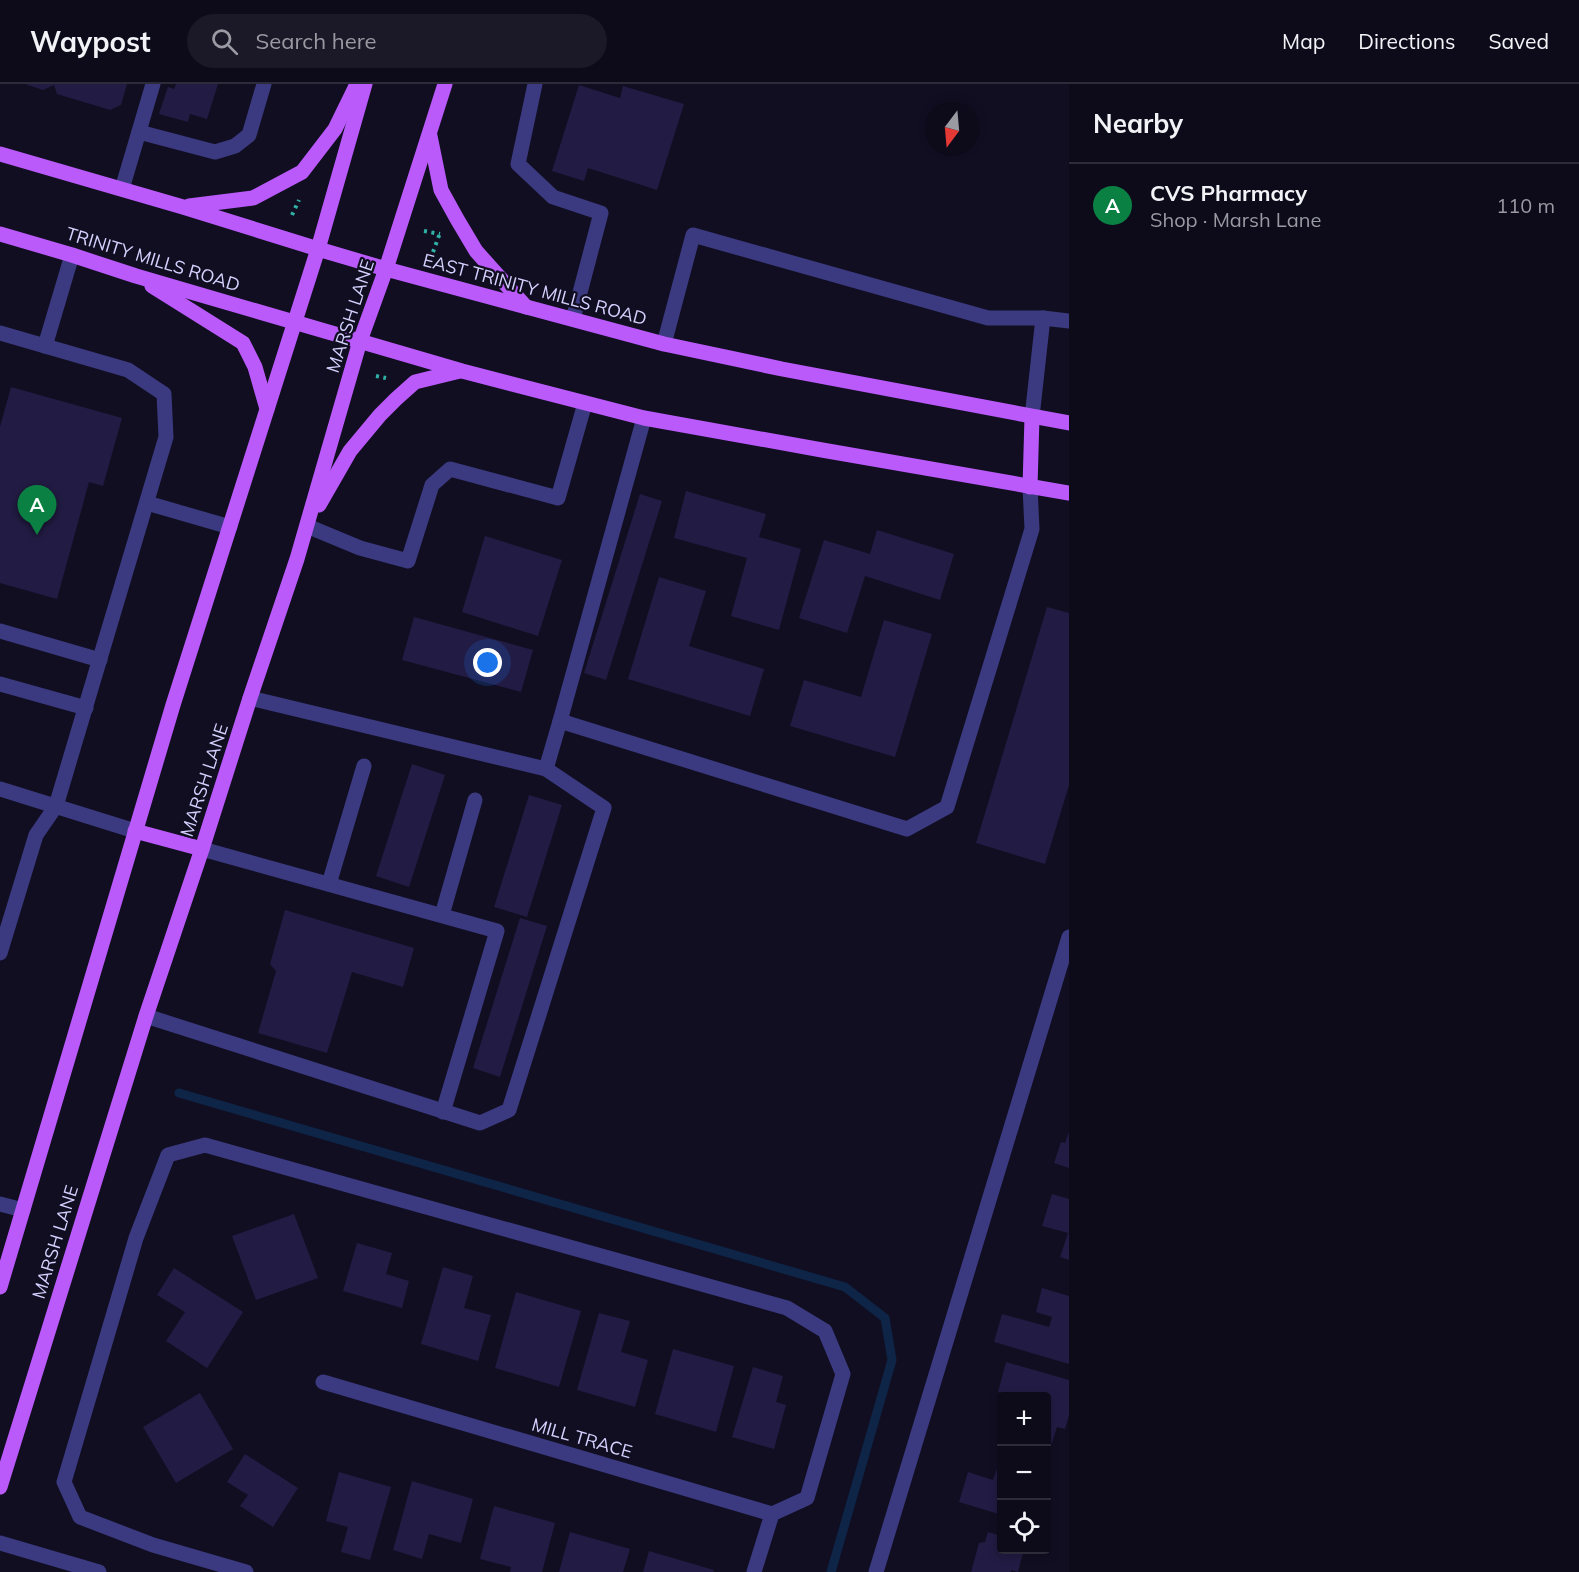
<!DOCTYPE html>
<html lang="en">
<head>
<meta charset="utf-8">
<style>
	:root { --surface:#0d0a1a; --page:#1b1827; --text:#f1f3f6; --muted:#9a9aa2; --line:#2d2b39; --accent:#0b8043 }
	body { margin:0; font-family:Mulish,sans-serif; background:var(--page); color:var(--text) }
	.controls { position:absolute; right:18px; bottom:18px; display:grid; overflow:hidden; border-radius:6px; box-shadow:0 3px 9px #0003 }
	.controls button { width:54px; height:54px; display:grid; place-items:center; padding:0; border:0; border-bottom:2px solid var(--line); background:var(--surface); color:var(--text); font:30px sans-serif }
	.compass { position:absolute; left:925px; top:18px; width:54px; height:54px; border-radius:50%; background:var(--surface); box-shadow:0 3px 9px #0003; rotate:196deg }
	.you { position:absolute; left:488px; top:579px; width:21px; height:21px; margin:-15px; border:4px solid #fff; border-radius:50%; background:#1a73e8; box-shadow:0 0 0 9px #1a73e833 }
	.badge { display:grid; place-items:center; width:39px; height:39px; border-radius:50%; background:var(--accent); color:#fff; font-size:20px; font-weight:700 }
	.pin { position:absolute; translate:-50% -50px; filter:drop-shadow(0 2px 3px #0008) }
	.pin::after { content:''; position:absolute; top:32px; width:21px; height:18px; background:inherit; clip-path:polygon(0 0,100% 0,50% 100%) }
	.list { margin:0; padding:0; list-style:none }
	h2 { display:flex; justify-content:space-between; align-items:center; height:78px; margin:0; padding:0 24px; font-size:26px }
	h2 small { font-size:20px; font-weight:400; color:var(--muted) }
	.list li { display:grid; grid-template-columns:39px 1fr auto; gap:18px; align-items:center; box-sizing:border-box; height:84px; padding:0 24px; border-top:2px solid var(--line) }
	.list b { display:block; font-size:22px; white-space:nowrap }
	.list p { margin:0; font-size:20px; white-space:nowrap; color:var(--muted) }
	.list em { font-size:20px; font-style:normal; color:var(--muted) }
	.icon { flex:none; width:33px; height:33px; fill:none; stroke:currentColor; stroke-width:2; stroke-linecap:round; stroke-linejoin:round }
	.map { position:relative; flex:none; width:1069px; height:1488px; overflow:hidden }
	header { display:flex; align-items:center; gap:36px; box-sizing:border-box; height:84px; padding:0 30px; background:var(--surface); border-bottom:2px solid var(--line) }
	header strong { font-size:28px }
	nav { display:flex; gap:33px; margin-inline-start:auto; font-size:21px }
	.search { width:420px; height:54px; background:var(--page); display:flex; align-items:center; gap:15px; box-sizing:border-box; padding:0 21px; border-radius:33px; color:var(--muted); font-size:22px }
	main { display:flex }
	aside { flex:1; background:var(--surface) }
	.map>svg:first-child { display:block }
</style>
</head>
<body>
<header>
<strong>Waypost</strong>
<div class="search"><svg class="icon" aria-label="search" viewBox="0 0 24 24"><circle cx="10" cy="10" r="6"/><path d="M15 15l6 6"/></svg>Search here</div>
<nav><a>Map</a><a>Directions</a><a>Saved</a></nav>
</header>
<main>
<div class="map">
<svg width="1069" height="1488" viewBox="0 0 1069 1488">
	<rect width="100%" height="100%" fill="#110e22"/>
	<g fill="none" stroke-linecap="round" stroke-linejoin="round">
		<!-- stream -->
		<polyline stroke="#0e2547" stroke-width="9" points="179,1009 845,1203 885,1234 892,1276 831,1488"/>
	</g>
	<!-- building -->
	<g fill="#221b43">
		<polygon points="25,0 127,0 121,21 110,26 57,10 54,1 43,6"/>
		<polygon points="176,0 218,0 207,35 190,30 188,38 159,30 168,3 174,5"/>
		<polygon points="579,1 620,14 623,2 684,20 657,106 588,84 584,97 552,87"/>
		<polygon points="11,303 122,334 103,402 89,398 57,515 0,499 0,343"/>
		<polygon points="686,407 766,430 759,453 801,465 779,546 731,532 747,474 674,454"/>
		<polygon points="640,410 662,417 606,596 584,589"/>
		<polygon points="877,446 954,470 940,516 865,492 847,549 799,534 824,456 870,470"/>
		<polygon points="485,452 562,476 538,552 462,528"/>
		<polygon points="659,493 706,507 689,562 764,585 750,632 628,595"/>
		<polygon points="1047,523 1069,529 1069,701 1045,780 976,759"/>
		<polygon points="414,533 533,566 521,608 402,576"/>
		<polygon points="884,536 932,550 895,673 790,642 804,596 861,613"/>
		<polygon points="412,680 445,691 409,803 376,792"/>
		<polygon points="529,711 562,721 527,833 494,823"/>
		<polygon points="285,826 414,864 403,903 352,888 327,969 258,949 276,887 270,880"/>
		<polygon points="520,834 547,842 500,993 473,984"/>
		<polygon points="1069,1048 1069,1084 1054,1079 1061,1058 1065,1059"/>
		<polygon points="1052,1110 1069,1115 1069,1176 1060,1173 1068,1149 1042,1142"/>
		<polygon points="294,1130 318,1194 256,1216 232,1152"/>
		<polygon points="357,1159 392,1169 386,1190 409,1197 402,1224 343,1207"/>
		<polygon points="443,1183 473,1192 464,1224 491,1231 478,1277 421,1260"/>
		<polygon points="174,1184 243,1228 207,1284 166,1257 185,1228 157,1211"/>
		<polygon points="1042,1204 1069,1212 1069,1280 994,1258 1002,1230 1049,1243 1052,1233 1036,1228"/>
		<polygon points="516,1208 581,1227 559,1303 495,1284"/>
		<polygon points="599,1229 630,1237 621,1268 648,1276 635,1323 577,1306"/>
		<polygon points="673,1265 734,1282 716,1348 655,1330"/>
		<polygon points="1006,1278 1069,1296 1069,1331 1065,1345 1057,1343 1052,1359 1046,1358 1046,1312 1005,1312 1006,1310 998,1308"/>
		<polygon points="753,1283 783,1292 776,1318 786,1321 774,1365 732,1353"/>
		<polygon points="200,1309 233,1365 176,1399 143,1343"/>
		<polygon points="245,1370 298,1404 273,1443 240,1422 248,1411 227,1398"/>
		<polygon points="1002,1370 1002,1431 959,1418 968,1388 993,1396"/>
		<polygon points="339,1388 391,1403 370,1476 341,1468 348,1443 326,1437"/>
		<polygon points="412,1397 473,1415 461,1459 429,1450 422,1475 393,1466"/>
		<polygon points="494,1422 555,1439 542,1488 510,1488 511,1483 480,1475"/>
		<polygon points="570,1448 630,1465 623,1488 559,1488"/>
		<polygon points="988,1448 1002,1452 1002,1466 1013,1466 1023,1469 1018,1488 1011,1486 1011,1488 971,1488 979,1459 985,1458"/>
		<polygon points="649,1467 714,1486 713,1488 643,1488"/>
	</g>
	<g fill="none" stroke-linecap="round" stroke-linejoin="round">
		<!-- path -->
		<g stroke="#31b1a6" stroke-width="4" stroke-dasharray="3 4.5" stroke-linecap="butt">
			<polyline points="292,131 299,116"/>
			<polyline points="424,147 440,150"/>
			<polyline points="433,168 440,149"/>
			<polyline points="376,292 386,294"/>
		</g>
		<!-- minor -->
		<g stroke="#3b3a80" stroke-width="15">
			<polyline points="535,0 518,80 553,113 601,129 573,235"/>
			<polyline points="139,48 215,68 235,62 249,51 264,0"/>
			<polyline points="122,105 153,0"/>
			<polyline points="0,249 128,286 164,310 166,353 56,722 36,751 0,869"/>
			<polyline points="664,260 693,151 988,234 1043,234 1069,237"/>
			<polyline points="45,262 72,171"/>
			<polyline points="1032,333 1043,234"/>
			<polyline points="644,334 560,637 907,745 947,723 1032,445 1030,403"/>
			<polyline points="147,419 230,443"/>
			<polyline points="307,442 360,464 408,477 432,401 450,385 558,414 585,319"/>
			<polyline points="0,547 100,576"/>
			<polyline points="0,600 86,624"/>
			<polyline points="250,614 546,685 560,637"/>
			<polyline points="0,705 135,747"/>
			<polyline points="202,765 497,847 443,1028"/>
			<polyline points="329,800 364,682"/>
			<polyline points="442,831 475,716"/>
			<polyline points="146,932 480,1039 509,1026 604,724 546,685"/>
			<polyline points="0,1120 23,1126"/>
			<polyline points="323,1298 772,1430 754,1488"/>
			<polyline points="0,1459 99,1488"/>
			<polyline points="246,1488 153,1461 80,1433 64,1398 136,1154 168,1071 205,1061 787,1224 825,1247 843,1290 807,1414 772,1430"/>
			<polyline points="876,1488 1069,853"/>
		</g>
		<!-- major -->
		<g stroke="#ba5afb" stroke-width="15">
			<polyline points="430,52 441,106 457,135 476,167 526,223"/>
			<polyline points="0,70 183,123 318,165 386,185 664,260 782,285 1069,339"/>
			<polyline points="189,122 253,114 302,88 335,45 357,0"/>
			<polyline points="0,150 72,171 136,192 462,287 644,334 822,366 1069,409"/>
			<polyline points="152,202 243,259 255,283 267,325"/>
			<polyline points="1030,403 1032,333"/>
			<polyline points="319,421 350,367 380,331 396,315 415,298 460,287"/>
			<polyline points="135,747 202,765"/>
			<polyline points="0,1203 173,621 318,165 365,0"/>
			<polyline points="0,1403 146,932 202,765 250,614 297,475 360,257 386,185 445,0"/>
		</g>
	</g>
	<g text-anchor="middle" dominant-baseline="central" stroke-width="4.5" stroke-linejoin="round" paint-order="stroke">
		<!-- street labels -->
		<g font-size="18" fill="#d4d1fe" stroke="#110e22">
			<text transform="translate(153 175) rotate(17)">TRINITY MILLS ROAD</text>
			<text transform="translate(535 205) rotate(15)">EAST TRINITY MILLS ROAD</text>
			<text transform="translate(350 232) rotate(-72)">MARSH LANE</text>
			<text transform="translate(204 696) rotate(-72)">MARSH LANE</text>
			<text transform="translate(55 1158) rotate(-73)">MARSH LANE</text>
			<text transform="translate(582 1354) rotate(16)">MILL TRACE</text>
		</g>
	</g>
</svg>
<div class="controls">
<button>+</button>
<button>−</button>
<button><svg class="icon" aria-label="locate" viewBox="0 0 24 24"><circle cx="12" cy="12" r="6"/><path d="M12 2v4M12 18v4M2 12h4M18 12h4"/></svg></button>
</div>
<svg class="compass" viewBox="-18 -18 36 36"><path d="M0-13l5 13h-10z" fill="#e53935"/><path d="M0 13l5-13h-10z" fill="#9a9aa2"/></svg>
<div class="you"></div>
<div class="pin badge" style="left:37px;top:451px">A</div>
</div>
<aside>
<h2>Nearby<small></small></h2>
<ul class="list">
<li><span class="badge">A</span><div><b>CVS Pharmacy</b><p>Shop · Marsh Lane</p></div><em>110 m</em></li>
</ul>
</aside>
</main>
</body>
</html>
